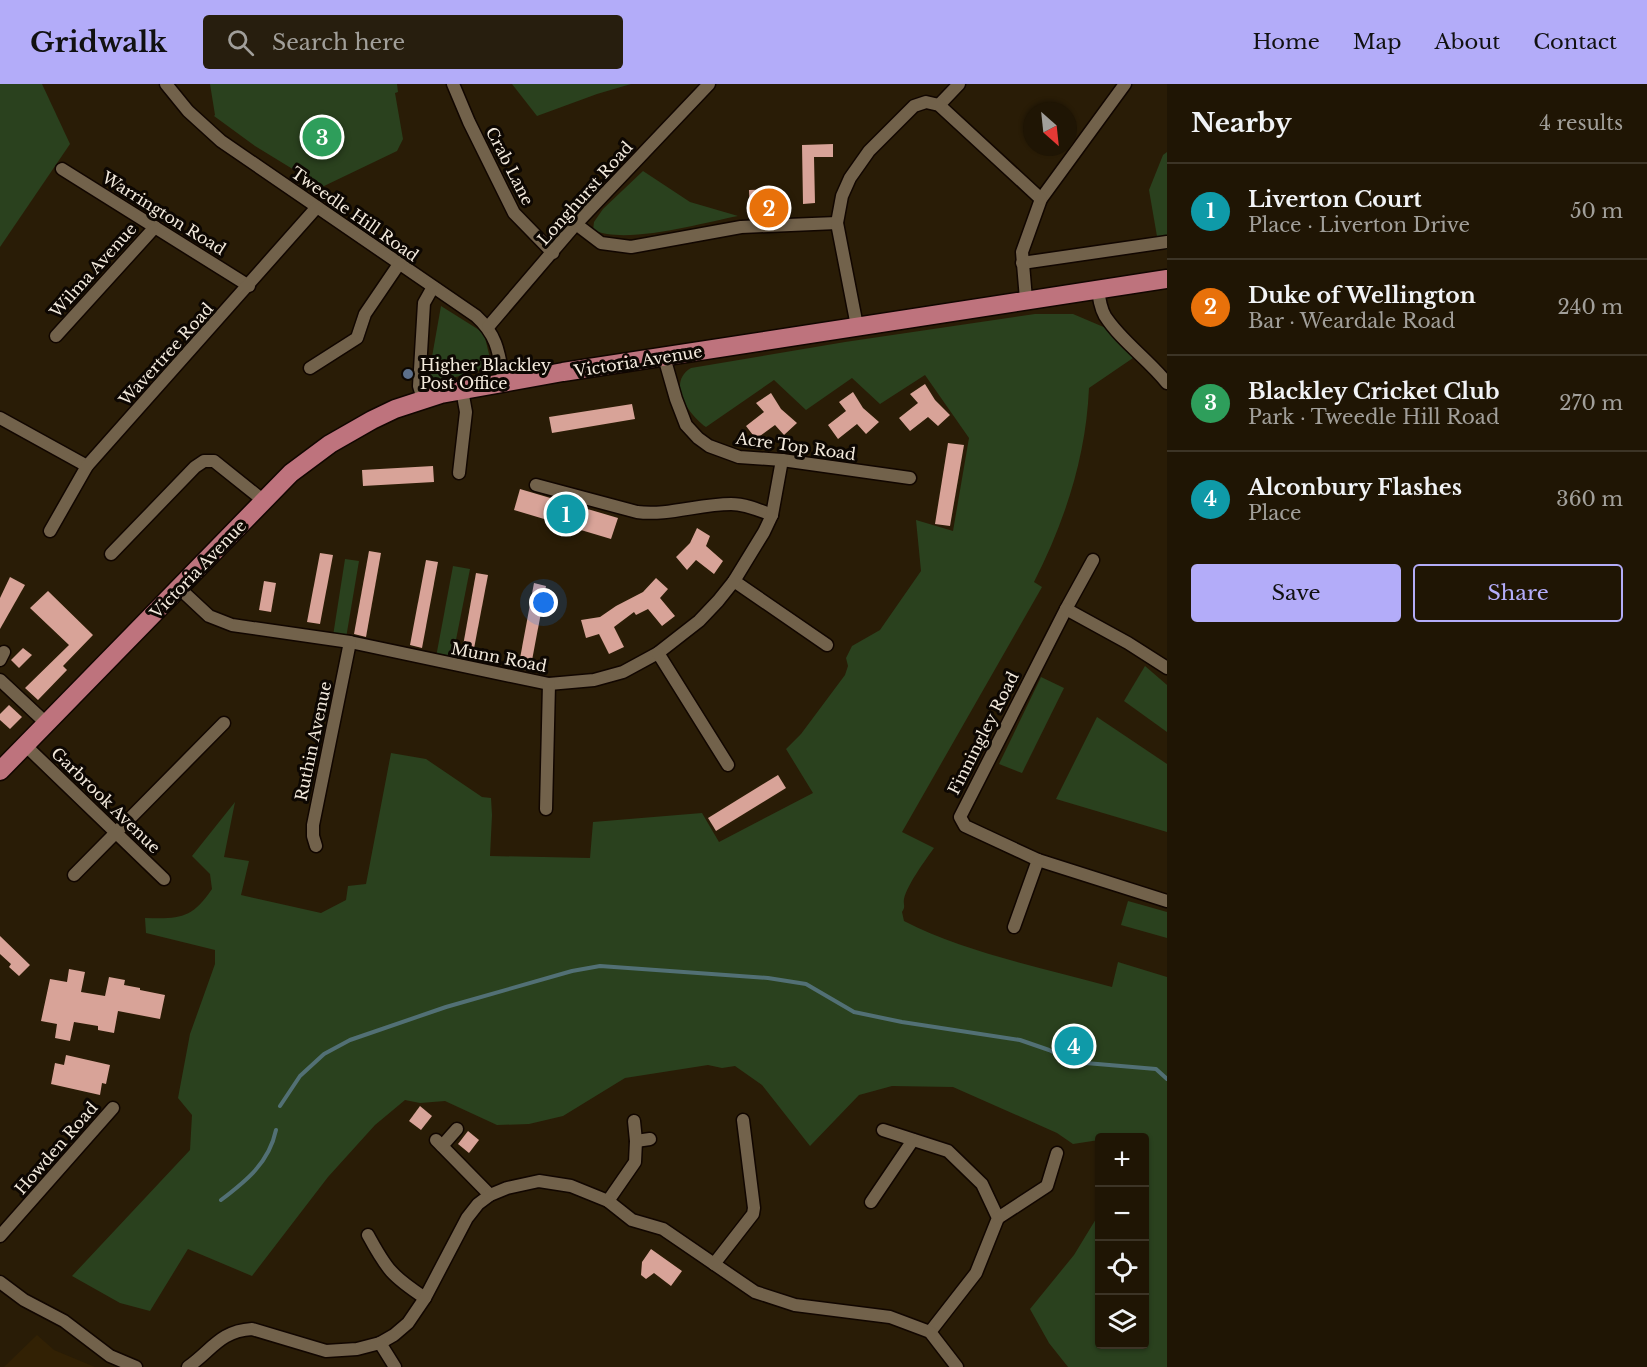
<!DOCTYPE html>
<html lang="en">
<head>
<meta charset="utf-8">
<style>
	:root { --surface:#1f1504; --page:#271e0e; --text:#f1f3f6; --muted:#a19f9a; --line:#3c3426; --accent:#b3acf9 }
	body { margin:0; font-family:"Libre Baskerville",serif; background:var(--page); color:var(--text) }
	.controls { position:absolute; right:18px; bottom:18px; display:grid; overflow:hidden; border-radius:6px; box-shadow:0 2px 4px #0004 }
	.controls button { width:54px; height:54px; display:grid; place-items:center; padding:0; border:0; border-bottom:2px solid var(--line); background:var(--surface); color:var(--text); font:30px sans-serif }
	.compass { position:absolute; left:1023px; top:18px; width:54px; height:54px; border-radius:50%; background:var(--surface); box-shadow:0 2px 4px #0004; rotate:153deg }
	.you { position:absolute; left:544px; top:519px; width:21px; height:21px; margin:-15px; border:4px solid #fff; border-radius:50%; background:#1a73e8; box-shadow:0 0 0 9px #1a73e833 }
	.badge { display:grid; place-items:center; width:39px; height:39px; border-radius:50%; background:var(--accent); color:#fff; font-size:20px; font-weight:700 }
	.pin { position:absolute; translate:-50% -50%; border:3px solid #fff; box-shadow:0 2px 6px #0006 }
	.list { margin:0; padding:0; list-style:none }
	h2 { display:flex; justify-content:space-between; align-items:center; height:78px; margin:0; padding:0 24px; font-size:26px }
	h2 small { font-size:20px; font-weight:400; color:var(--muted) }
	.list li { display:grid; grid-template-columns:39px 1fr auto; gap:18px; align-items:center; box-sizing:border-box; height:96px; padding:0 24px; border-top:2px solid var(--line) }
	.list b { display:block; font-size:22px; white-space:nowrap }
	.list p { margin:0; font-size:20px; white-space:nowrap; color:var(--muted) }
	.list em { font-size:20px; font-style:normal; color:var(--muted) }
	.actions { display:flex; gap:12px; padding:18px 24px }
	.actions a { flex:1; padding:14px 0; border:2px solid var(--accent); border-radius:6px; text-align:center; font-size:21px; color:var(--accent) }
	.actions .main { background:var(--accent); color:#111 }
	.icon { flex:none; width:33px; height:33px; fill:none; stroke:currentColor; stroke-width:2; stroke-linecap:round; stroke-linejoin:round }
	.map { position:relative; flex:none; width:1167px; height:1283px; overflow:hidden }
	header { display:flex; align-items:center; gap:36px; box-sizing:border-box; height:84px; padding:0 30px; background:var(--accent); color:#111 }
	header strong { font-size:28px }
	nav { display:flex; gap:33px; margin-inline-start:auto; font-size:21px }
	.search { width:420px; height:54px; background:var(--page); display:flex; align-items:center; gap:15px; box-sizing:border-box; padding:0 21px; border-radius:6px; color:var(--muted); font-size:22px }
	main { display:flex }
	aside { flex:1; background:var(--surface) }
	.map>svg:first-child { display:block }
</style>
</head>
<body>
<header>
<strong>Gridwalk</strong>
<div class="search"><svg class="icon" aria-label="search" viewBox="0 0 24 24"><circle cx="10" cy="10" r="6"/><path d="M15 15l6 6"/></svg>Search here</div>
<nav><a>Home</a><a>Map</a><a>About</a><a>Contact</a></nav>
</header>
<main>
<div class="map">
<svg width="1167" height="1283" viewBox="0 0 1167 1283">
	<rect width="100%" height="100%" fill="#291c06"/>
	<!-- built -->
	<polygon fill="#322104" points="37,1251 54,1266 95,1283 4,1283"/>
	<!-- green -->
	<g fill="#2a411e">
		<polygon points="0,0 42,0 70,60 0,163"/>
		<polygon points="210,0 397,0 398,8 395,9 403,55 397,67 322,103 255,62 214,32 215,31"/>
		<polygon points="512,0 631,0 597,10 537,32"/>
		<polygon points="1167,68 1167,166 1159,164 1149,106 1163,71"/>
		<path d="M643 87 690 118 738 132C702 139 626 161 593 146L594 138 603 125Z"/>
		<polygon points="441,222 484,249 492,283 427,301"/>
		<path d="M1035 230H1073L1113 247 1133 274 1089 304C1086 373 1065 437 1034 498L1042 503 902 748 934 764C926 775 907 801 904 815 903 821 906 822 902 828L904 837C966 869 1044 884 1112 903L1118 878 1167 893V1283H1068L1049 1259 1030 1225 1074 1171 1099 1130 1100 1260H1144V1054H1100L1099 1056 1073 1060 1057 1049 953 1003 892 1002 859 1011 810 1062 762 1001 735 982 722 984 708 981 625 994 563 1032 529 1040 497 1041 445 1017 420 1019 405 1016 375 1041 328 1093 252 1192 188 1165 150 1227 120 1219 72 1192 190 1066 192 1031 178 1014 190 950 215 880V866L146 849 145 834C179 835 192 835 212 805L210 790 192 772 235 718 224 773 249 777 241 811 321 829 346 816 348 802 366 800 391 669 426 675 482 713 491 714 492 731 490 772 590 774 593 738 702 729 719 758 813 709 786 665 801 650 845 591 848 582 846 574 852 562 880 546 921 487 916 436 953 447 969 354 925 291 880 320 852 294 806 326 774 296 706 343C689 331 666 299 691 284L845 258Z"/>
		<polygon points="345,475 359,477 346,554 333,552"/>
		<polygon points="453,482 470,485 452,576 436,573"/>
		<polygon points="1145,582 1167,601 1167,648 1124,617"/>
		<polygon points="1041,593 1064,604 1022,689 999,680"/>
		<polygon points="1097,633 1167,680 1167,748 1056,715"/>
		<polygon points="1128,817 1167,828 1167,854 1121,841"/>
	</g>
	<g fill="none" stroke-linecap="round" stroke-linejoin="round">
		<!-- stream -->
		<g stroke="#527075" stroke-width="4">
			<polyline points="280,1022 300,992 324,970 350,956 446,923 572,887 600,882 768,894 806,900 854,928 902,938 1020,956 1049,966 1074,978 1156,985 1167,995"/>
			<path d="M221 1116C246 1097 269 1079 276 1046"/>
		</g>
	</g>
	<!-- building -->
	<g fill="#d8a398">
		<polygon points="833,60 833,73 814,73 815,119 803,120 802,61"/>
		<polygon points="773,105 775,114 780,114 780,118 788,117 788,130 750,132 749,106"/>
		<polygon points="925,300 935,316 950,331 938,342 928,333 910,347 899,334 918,319 910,310"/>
		<polygon points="853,308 863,324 879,338 866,350 857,340 838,355 828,341 846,327 839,318"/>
		<polygon points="771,309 781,325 797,339 784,351 775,341 756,355 746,342 764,328 756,319"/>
		<polygon points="632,320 635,335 552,349 549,333"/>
		<polygon points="948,359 964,361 950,442 935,440"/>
		<polygon points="433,382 434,398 363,402 362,386"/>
		<polygon points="520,405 618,434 611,455 514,426"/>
		<polygon points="697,444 710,452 706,462 723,477 714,490 696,476 687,486 676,473 690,459"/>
		<polygon points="369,467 381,469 366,553 354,550"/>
		<polygon points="320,469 333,471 320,540 307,538"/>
		<polygon points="426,476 438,478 422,564 410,561"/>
		<polygon points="476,489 488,491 472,575 461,573"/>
		<polygon points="10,493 25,501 0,545 0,514"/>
		<polygon points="656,494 668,505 660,514 675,532 662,542 648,525 636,531 634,528 614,543 624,563 609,570 599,550 586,554 581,536 600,533 616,522 643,508"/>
		<polygon points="264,497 276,499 271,528 259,526"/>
		<polygon points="534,499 546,502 530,587 518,585"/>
		<polygon points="48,507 93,551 63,582 67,586 38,616 25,604 69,561 30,524"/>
		<polygon points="23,564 32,571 19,584 11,576"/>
		<polygon points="9,621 22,633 10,645 0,636 0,630"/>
		<polygon points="778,691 786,704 716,747 708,734"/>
		<polygon points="0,852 30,881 19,892 9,883 11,880 0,870"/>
		<polygon points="69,885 85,888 81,908 105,912 109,893 125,896 124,901 140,904 140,906 165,911 160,935 118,927 114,949 98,946 98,942 74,938 70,957 55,954 57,940 41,937 50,895 67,898"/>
		<polygon points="66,971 110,981 106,1000 102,999 100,1011 51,1000 55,979 64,981"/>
		<polygon points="420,1022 432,1032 421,1046 409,1037"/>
		<polygon points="468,1047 479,1056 469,1069 458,1060"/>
		<polygon points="651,1165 682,1187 671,1202 654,1189 646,1195 641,1191 642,1178"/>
	</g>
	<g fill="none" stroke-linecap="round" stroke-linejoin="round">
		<!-- minor casing -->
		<g stroke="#110600" stroke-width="15">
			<g id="minor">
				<path d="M166 0 188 27 221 57 476 232C498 252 499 270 504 298"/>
				<polyline points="453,0 469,38 514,129 553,169"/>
				<polyline points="939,21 959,0"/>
				<polyline points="62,85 249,202"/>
				<polyline points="576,140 601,159 631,163 741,143 837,139"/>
				<polyline points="1022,179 1167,158"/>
				<path d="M1098 204C1099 214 1100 223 1105 232 1121 257 1148 275 1167 299"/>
				<polyline points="1026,215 1022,168 1041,115 1125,0"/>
				<polyline points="857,242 837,139 842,112 850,94 869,67 914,22 926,18 939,21 1041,115"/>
				<polyline points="488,243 576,140 709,0"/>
				<polyline points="56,252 155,143"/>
				<polyline points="664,273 676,315 686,341 698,354 709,362 739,373 782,376 910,394"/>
				<polyline points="310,284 357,254 365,230 399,180"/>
				<polyline points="423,315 419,302 424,219 433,203"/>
				<polyline points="0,334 87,382"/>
				<polyline points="459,389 466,328 462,306"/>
				<path d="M536 401 637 428C668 432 699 420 731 420 745 420 759 426 772 431"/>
				<polyline points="50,447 87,382 317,123"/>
				<polyline points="111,470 195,383 204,377 214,377 264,417"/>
				<polyline points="1093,476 1066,525 960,733 965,742 1038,776 1167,817"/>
				<polyline points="734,497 827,561"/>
				<polyline points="179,504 209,532 232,541 350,558 549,600 594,596 623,588 658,569 699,537 718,517 734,497 764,448 772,431 782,376"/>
				<polyline points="1066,525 1128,559 1167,584"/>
				<polyline points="658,569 728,681"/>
				<polyline points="0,576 4,568"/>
				<polyline points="0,596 46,639"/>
				<polyline points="25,661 164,795"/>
				<polyline points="546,725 549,600"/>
				<polyline points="316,762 313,752 313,741 350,558"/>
				<polyline points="74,791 224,639"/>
				<polyline points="1014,843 1038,776"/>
				<polyline points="883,1046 948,1067 982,1100 998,1134 976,1189 930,1248"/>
				<polyline points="436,1056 490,1111"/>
				<polyline points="636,1057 650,1055"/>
				<polyline points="442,1062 457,1045"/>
				<polyline points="608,1117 635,1078 636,1057 634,1037"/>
				<polyline points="871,1118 913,1056"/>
				<polyline points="998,1134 1047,1102 1057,1069"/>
				<path d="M368 1151C387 1186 392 1192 425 1214"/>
				<polyline points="0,1152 113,1024"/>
				<polyline points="714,1180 753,1130 754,1124 743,1036"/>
				<polyline points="0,1198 24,1216 64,1237 110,1272 136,1283"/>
				<polyline points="380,1259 394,1251 408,1239 425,1214 467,1134 478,1120 490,1111 507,1104 539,1097 571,1102 608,1117 632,1136 663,1145 755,1208 795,1221 890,1233 930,1248 957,1283"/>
				<path d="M188 1283C212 1266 220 1247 252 1245L326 1267 357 1265 380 1259 395 1283"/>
			</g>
		</g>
		<!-- primary casing -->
		<g stroke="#110600" stroke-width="21">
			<polyline id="primary" points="0,687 291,389 330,360 372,336 395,325 441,310 563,288 1167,195"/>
		</g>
		<!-- minor -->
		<use href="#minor" stroke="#72624b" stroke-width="12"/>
		<!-- primary -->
		<use href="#primary" stroke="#be737d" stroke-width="18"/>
	</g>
	<!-- markers -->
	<circle fill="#5c6f8a" stroke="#0d0702" stroke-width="2" cx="408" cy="290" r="6"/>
	<g text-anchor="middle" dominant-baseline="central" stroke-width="6" stroke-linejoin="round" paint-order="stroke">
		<!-- street labels -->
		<g font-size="16" fill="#f3eadd" stroke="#0d0702">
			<text transform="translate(510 82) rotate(63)">Crab Lane</text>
			<text transform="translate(585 109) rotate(-48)">Longhurst Road</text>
			<text transform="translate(164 129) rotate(32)">Warrington Road</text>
			<text transform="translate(355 130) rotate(35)">Tweedle Hill Road</text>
			<text transform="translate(93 186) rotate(-48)">Wilma Avenue</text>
			<text transform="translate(166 270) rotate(-48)">Wavertree Road</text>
			<text transform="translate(638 277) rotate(-9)">Victoria Avenue</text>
			<text transform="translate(796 362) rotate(8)">Acre Top Road</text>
			<text transform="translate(198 485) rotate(-46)">Victoria Avenue</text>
			<text transform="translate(499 573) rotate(11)">Munn Road</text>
			<text transform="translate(983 649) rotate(-63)">Finningley Road</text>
			<text transform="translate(313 657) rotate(-78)">Ruthin Avenue</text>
			<text transform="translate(106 716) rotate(44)">Garbrook Avenue</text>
			<text transform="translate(56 1064) rotate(-49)">Howden Road</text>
		</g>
		<!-- poi labels -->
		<g font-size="16" fill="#f3eadd" stroke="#0d0702" text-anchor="start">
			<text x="420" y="281">Higher Blackley<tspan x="420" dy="18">Post Office</tspan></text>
		</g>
	</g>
</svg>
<div class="controls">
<button>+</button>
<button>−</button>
<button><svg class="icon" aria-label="locate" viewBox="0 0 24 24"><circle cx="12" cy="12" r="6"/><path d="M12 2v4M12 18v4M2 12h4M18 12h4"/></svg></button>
<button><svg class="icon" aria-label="layers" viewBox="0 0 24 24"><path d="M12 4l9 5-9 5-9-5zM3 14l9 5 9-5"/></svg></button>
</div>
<svg class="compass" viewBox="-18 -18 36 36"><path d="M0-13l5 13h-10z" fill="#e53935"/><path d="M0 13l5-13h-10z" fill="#a19f9a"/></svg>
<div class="you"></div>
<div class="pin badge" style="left:566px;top:430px;background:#0f9aa8">1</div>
<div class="pin badge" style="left:769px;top:124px;background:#e8710a">2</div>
<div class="pin badge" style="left:322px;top:53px;background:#2e9e5b">3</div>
<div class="pin badge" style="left:1074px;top:962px;background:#0f9aa8">4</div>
</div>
<aside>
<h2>Nearby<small>4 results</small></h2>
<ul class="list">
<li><span class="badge" style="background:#0f9aa8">1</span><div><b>Liverton Court</b><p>Place · Liverton Drive</p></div><em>50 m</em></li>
<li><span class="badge" style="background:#e8710a">2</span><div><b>Duke of Wellington</b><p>Bar · Weardale Road</p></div><em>240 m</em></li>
<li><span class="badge" style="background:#2e9e5b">3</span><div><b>Blackley Cricket Club</b><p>Park · Tweedle Hill Road</p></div><em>270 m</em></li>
<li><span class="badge" style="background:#0f9aa8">4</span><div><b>Alconbury Flashes</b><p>Place</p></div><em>360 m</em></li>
</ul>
<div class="actions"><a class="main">Save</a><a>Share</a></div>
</aside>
</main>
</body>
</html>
